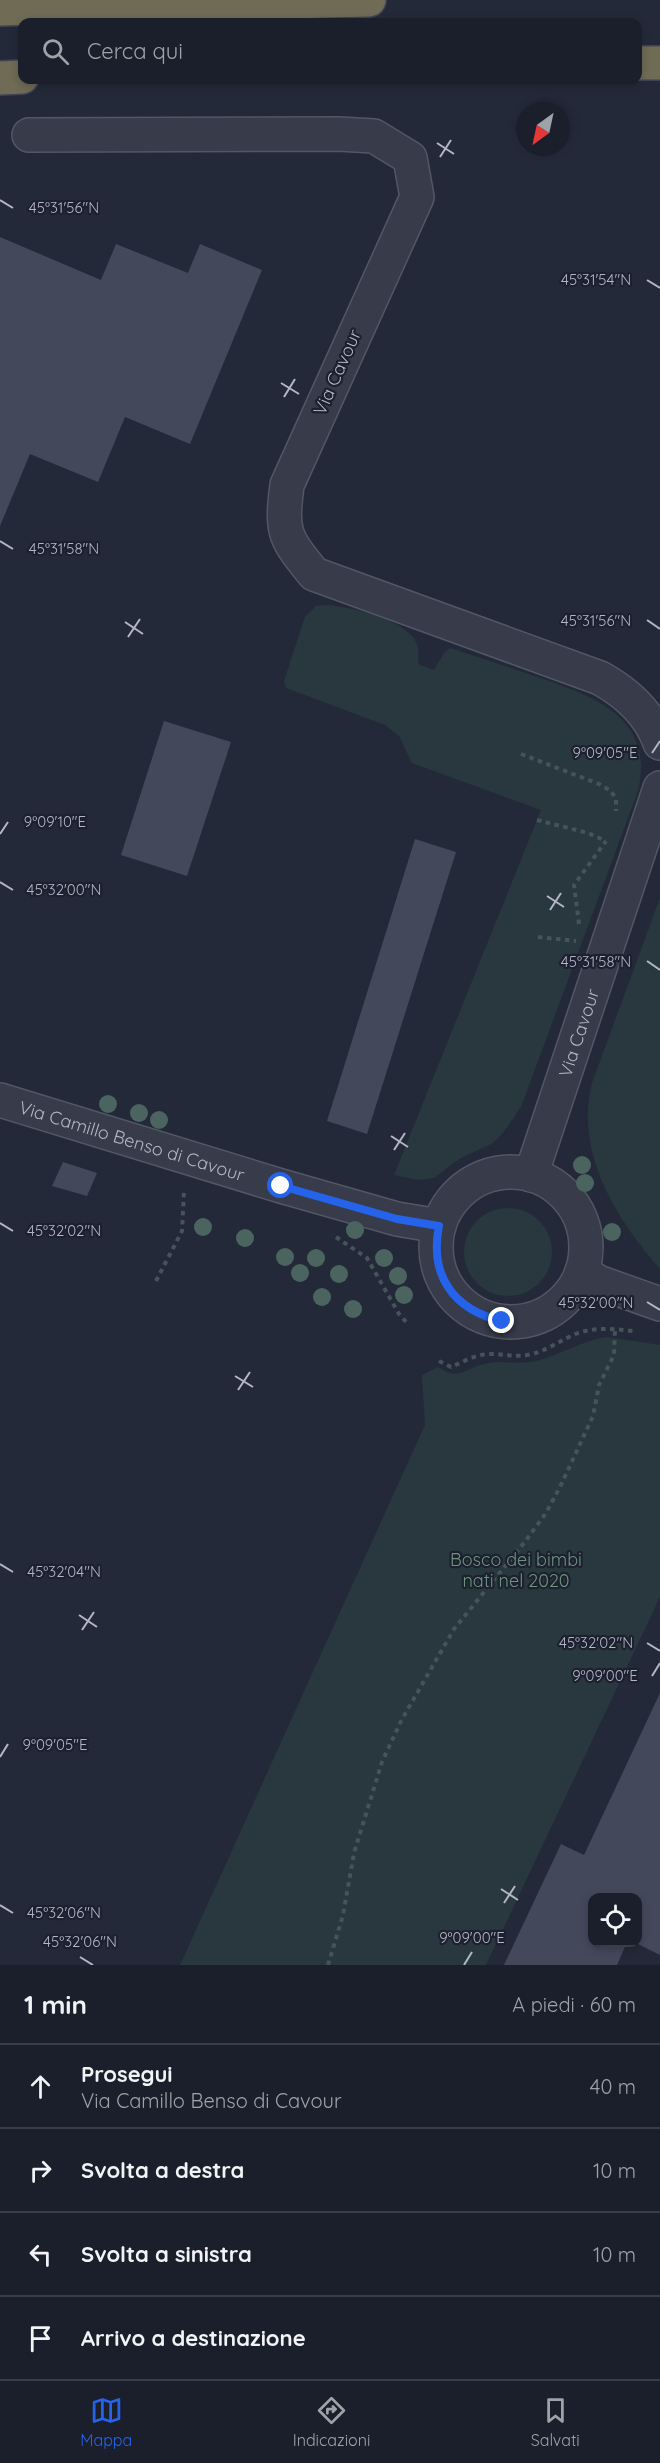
<!DOCTYPE html>
<html lang="it">
<head>
<meta charset="utf-8">
<style>
	:root { --surface:#1b1f2b; --page:#282c37; --text:#f1f3f6; --muted:#a0a2a9; --line:#393d47; --accent:#2563eb }
	body { margin:0; font-family:Quicksand,sans-serif; background:var(--page); color:var(--text) }
	.controls { position:absolute; right:18px; bottom:18px; display:grid; overflow:hidden; border-radius:12px; box-shadow:0 3px 9px #0003 }
	.controls button { width:54px; height:54px; display:grid; place-items:center; padding:0; border:0; border-bottom:2px solid var(--line); background:var(--surface); color:var(--text); font:30px sans-serif }
	.compass { position:absolute; left:516px; top:102px; width:54px; height:54px; border-radius:50%; background:var(--surface); box-shadow:0 3px 9px #0003; rotate:213deg }
	.stop { position:absolute; width:18px; height:18px; margin:-14px; border:4px solid #2563eb; border-radius:50%; background:#fff }
	.stop.end { background:#2563eb; border-color:#fff; box-shadow:0 2px 6px #0008 }
	.list { margin:0; padding:0; list-style:none }
	h2 { display:flex; justify-content:space-between; align-items:center; height:78px; margin:0; padding:0 24px; font-size:26px }
	h2 small { font-size:20px; font-weight:400; color:var(--muted) }
	.list li { display:grid; grid-template-columns:39px 1fr auto; gap:18px; align-items:center; box-sizing:border-box; height:84px; padding:0 24px; border-top:2px solid var(--line) }
	.list b { display:block; font-size:22px; white-space:nowrap }
	.list p { margin:0; font-size:20px; white-space:nowrap; color:var(--muted) }
	.list em { font-size:20px; font-style:normal; color:var(--muted) }
	.icon { flex:none; width:33px; height:33px; fill:none; stroke:currentColor; stroke-width:2; stroke-linecap:round; stroke-linejoin:round }
	.map { position:relative; flex:none; width:660px; height:1965px; overflow:hidden }
	.search { position:absolute; background:var(--surface); box-shadow:0 3px 9px #0003; left:18px; right:18px; top:18px; height:66px; display:flex; align-items:center; gap:15px; box-sizing:border-box; padding:0 21px; border-radius:12px; color:var(--muted); font-size:22px }
	.sheet { height:414px; background:var(--surface) }
	nav { display:flex; justify-content:space-around; align-items:center; box-sizing:border-box; height:84px; border-top:2px solid var(--line); background:var(--surface); font-size:16px; color:var(--muted) }
	nav a { display:grid; justify-items:center; gap:3px }
	nav .on { color:var(--accent) }
	.map>svg:first-child { display:block }
</style>
</head>
<body>
<div class="map">
<svg width="660" height="1965" viewBox="0 0 660 1965">
	<rect width="100%" height="100%" fill="#242939"/>
	<!-- green -->
	<g fill="#29383e">
		<path d="M327 605C349 606 398 619 413 637 419 645 419 655 418 664L434 670 444 653 450 648C478 657 506 666 534 676 591 695 656 716 638 791L521 1107 503 1133 493 1143 459 1159 434 1178 418 1180 394 1175 541 810 412 763 399 736 385 725 286 688 284 681 305 617 316 606Z"/>
		<path d="M660 898V1269C615 1218 575 1153 592 1083Z"/>
		<circle cx="508" cy="1252" r="44"/>
		<path d="M606 1337 660 1345V1597L486 1965H180L425 1425 422 1375 438 1367C461 1382 463 1368 485 1364 502 1360 519 1365 536 1361 561 1355 581 1341 606 1337Z"/>
	</g>
	<!-- building -->
	<g fill="#43485b">
		<polygon points="0,237 101,280 116,244 188,273 200,244 262,270 190,444 125,417 98,482 30,454 0,526"/>
		<polygon points="164,721 231,742 187,876 121,855"/>
		<polygon points="415,839 456,852 367,1134 327,1121"/>
		<polygon points="63,1162 97,1173 87,1196 52,1186"/>
		<polygon points="660,1693 660,1955 634,1942 638,1942 638,1898 592,1898 592,1942 627,1942 617,1965 504,1965 561,1844 584,1855"/>
	</g>
	<g fill="none" stroke-linecap="round" stroke-linejoin="round">
		<!-- minor casing -->
		<g stroke="#535665" stroke-width="36">
			<g id="minor">
				<path d="M29 135 338 134 374 136 410 158 417 197 287 485C281 533 284 537 314 574L600 678C627 693 650 714 660 743"/>
				<path id="s1" d="M0 1100 281 1186 397 1219 439 1226"/>
				<circle cx="511" cy="1247" r="75"/>
				<path id="s2" d="M531 1175 660 788"/>
				<polyline points="582,1271 598,1282 660,1304"/>
			</g>
		</g>
		<!-- motorway casing -->
		<g stroke="#404352" stroke-width="36">
			<g id="motorway">
				<polyline points="0,9 369,0"/>
				<polyline points="638,63 660,63"/>
				<polyline points="0,78 22,77"/>
			</g>
		</g>
		<!-- path -->
		<g stroke="#46535a" stroke-width="4" stroke-dasharray="4.5 4.5" stroke-linecap="butt">
			<polyline points="521,754 599,784 611,791 616,799 616,811"/>
			<polyline points="537,820 588,833 606,841"/>
			<polyline points="579,924 574,885 606,841"/>
			<polyline points="538,937 576,941"/>
			<polyline points="336,1237 367,1258 399,1314 407,1323"/>
			<polyline points="156,1281 182,1231 184,1191"/>
			<path d="M439 1361 451 1367C463 1362 476 1354 490 1354 503 1354 514 1357 527 1355 546 1352 560 1340 578 1333 596 1327 615 1329 633 1331"/>
			<polyline points="328,1965 343,1915 354,1853 382,1762 401,1721 454,1629 524,1543 546,1513 561,1485 593,1416 599,1385 614,1355 615,1329"/>
		</g>
		<!-- minor -->
		<use href="#minor" stroke="#373b4a" stroke-width="33"/>
		<!-- motorway -->
		<use href="#motorway" stroke="#6f6b55" stroke-width="33"/>
	</g>
	<!-- trees -->
	<g fill="#4b645f">
		<circle cx="108" cy="1104" r="9"/>
		<circle cx="139" cy="1113" r="9"/>
		<circle cx="159" cy="1120" r="9"/>
		<circle cx="582" cy="1165" r="9"/>
		<circle cx="585" cy="1183" r="9"/>
		<circle cx="203" cy="1227" r="9"/>
		<circle cx="355" cy="1230" r="9"/>
		<circle cx="612" cy="1232" r="9"/>
		<circle cx="245" cy="1238" r="9"/>
		<circle cx="285" cy="1257" r="9"/>
		<circle cx="316" cy="1258" r="9"/>
		<circle cx="384" cy="1258" r="9"/>
		<circle cx="300" cy="1273" r="9"/>
		<circle cx="339" cy="1274" r="9"/>
		<circle cx="398" cy="1276" r="9"/>
		<circle cx="404" cy="1295" r="9"/>
		<circle cx="322" cy="1297" r="9"/>
		<circle cx="353" cy="1309" r="9"/>
	</g>
	<g fill="none" stroke-linecap="round" stroke-linejoin="round">
		<!-- route -->
		<path stroke="#2563eb" stroke-width="8" d="M281 1186 397 1219 439 1226C429 1276 454 1310 502 1321"/>
	</g>
	<!-- ticks -->
	<path fill="none" stroke="#b3b6c6" stroke-width="2" d="M437 143 454 154M440 157 451 140M0 200 13 208M647 280 660 288M281 383 299 394M284 397 295 379M0 541 13 549M647 620 660 629M125 622 143 634M128 637 140 619M652 753 660 741M0 834 8 822M0 882 13 890M547 896 564 907M550 910 561 893M647 961 660 970M391 1136 408 1147M394 1150 405 1133M0 1223 13 1231M647 1302 660 1310M235 1376 253 1387M238 1390 250 1372M0 1564 13 1572M79 1615 97 1627M82 1630 94 1612M647 1643 660 1651M652 1676 660 1663M0 1757 8 1744M501 1889 518 1900M504 1903 515 1886M0 1905 13 1913M80 1957 93 1965M464 1965 472 1952"/>
	<g text-anchor="middle" dominant-baseline="central" stroke-width="4.5" stroke-linejoin="round" paint-order="stroke">
		<!-- street labels -->
		<g font-size="18" fill="#b3b6c6" stroke="#1d202f">
			<text transform="translate(337 372) rotate(-66)">Via Cavour</text>
			<text stroke="none"><textPath href="#s2" startOffset="150">Via Cavour</textPath></text>
			<text stroke="none"><textPath href="#s1" startOffset="138">Via Camillo Benso di Cavour</textPath></text>
		</g>
		<!-- park labels -->
		<g font-size="18" fill="#6b957e" stroke="#1d202f">
			<text x="516" y="1559">Bosco dei bimbi<tspan x="516" dy="21">nati nel 2020</tspan></text>
		</g>
	</g>
	<g font-size="15" text-anchor="middle" fill="#b3b6c6" stroke="#1d202f" stroke-width="4.5" stroke-linejoin="round" paint-order="stroke">
		<text x="64" y="213">45°31'56"N</text>
		<text x="596" y="285">45°31'54"N</text>
		<text x="64" y="554">45°31'58"N</text>
		<text x="596" y="626">45°31'56"N</text>
		<text x="605" y="758">9°09'05"E</text>
		<text x="55" y="827">9°09'10"E</text>
		<text x="64" y="895">45°32'00"N</text>
		<text x="596" y="967">45°31'58"N</text>
		<text x="64" y="1236">45°32'02"N</text>
		<text x="596" y="1308">45°32'00"N</text>
		<text x="64" y="1577">45°32'04"N</text>
		<text x="596" y="1648">45°32'02"N</text>
		<text x="605" y="1681">9°09'00"E</text>
		<text x="55" y="1750">9°09'05"E</text>
		<text x="64" y="1918">45°32'06"N</text>
		<text x="472" y="1943">9°09'00"E</text>
		<text x="80" y="1947">45°32'06"N</text>
	</g>
</svg>
<div class="controls">
<button><svg class="icon" aria-label="locate" viewBox="0 0 24 24"><circle cx="12" cy="12" r="6"/><path d="M12 2v4M12 18v4M2 12h4M18 12h4"/></svg></button>
</div>
<svg class="compass" viewBox="-18 -18 36 36"><path d="M0-13l5 13h-10z" fill="#e53935"/><path d="M0 13l5-13h-10z" fill="#a0a2a9"/></svg>
<div class="stop" style="left:281px;top:1186px"></div>
<div class="stop end" style="left:502px;top:1321px"></div>
<div class="search"><svg class="icon" aria-label="search" viewBox="0 0 24 24"><circle cx="10" cy="10" r="6"/><path d="M15 15l6 6"/></svg>Cerca qui</div>
</div>
<section class="sheet">
<h2>1 min<small>A piedi · 60 m</small></h2>
<ul class="list">
<li><svg class="icon" aria-label="ahead" viewBox="0 0 24 24"><path d="M12 20V5M6 11l6-6 6 6"/></svg><div><b>Prosegui</b><p>Via Camillo Benso di Cavour</p></div><em>40 m</em></li>
<li><svg class="icon" aria-label="right" viewBox="0 0 24 24"><path d="M7 20v-9h11M14 6l5 5-5 5"/></svg><div><b>Svolta a destra</b></div><em>10 m</em></li>
<li><svg class="icon" aria-label="left" viewBox="0 0 24 24"><path d="M17 20v-9H6M10 6l-5 5 5 5"/></svg><div><b>Svolta a sinistra</b></div><em>10 m</em></li>
<li><svg class="icon" aria-label="arrive" viewBox="0 0 24 24"><path d="M6 21V4h12l-3 4 3 4H6"/></svg><div><b>Arrivo a destinazione</b></div></li>
</ul>
</section>
<nav>
<a class="on"><svg class="icon" aria-label="map" viewBox="0 0 24 24"><path d="M3 6l6-2 6 2 6-2v14l-6 2-6-2-6 2zM9 4v14M15 6v14"/></svg>Mappa</a>
<a><svg class="icon" aria-label="directions" viewBox="0 0 24 24"><path d="M12 3l9 9-9 9-9-9zM9 14v-3h6M13 9l2 2-2 2"/></svg>Indicazioni</a>
<a><svg class="icon" aria-label="saved" viewBox="0 0 24 24"><path d="M7 4h10v16l-5-4-5 4z"/></svg>Salvati</a>
</nav>
</body>
</html>
